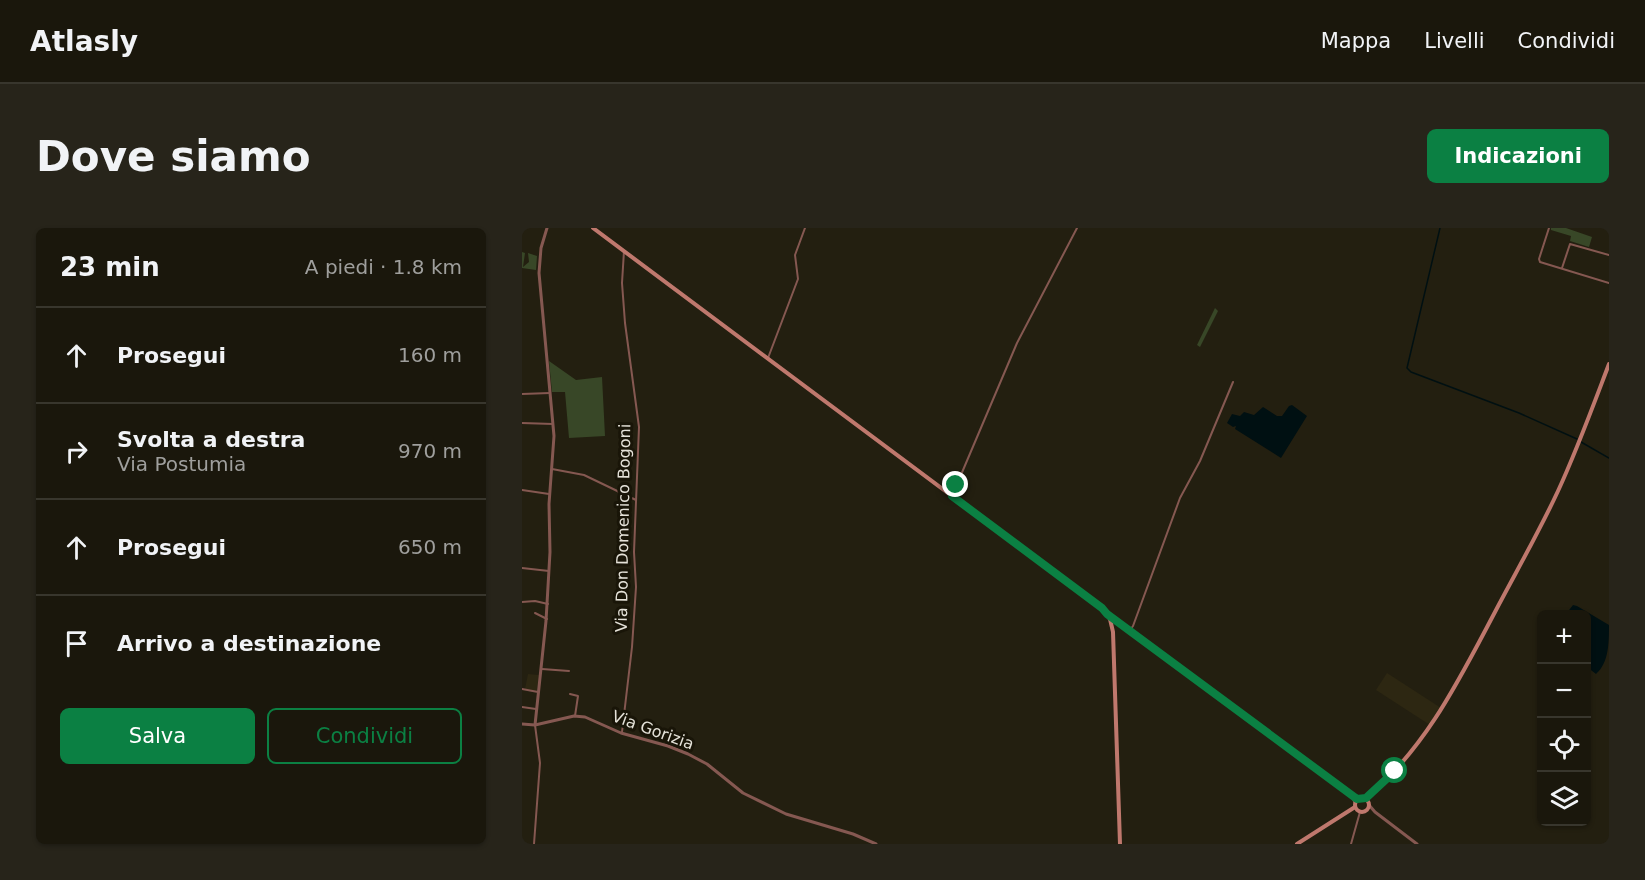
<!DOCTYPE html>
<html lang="it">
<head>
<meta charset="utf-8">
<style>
	:root { --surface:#1a170c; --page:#27241a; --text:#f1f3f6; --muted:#9f9f9d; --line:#38362d; --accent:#0b8043 }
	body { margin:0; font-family:"DejaVu Sans",sans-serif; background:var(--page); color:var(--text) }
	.controls { position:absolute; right:18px; bottom:18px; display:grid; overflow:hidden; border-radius:9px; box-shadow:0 2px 4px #0004 }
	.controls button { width:54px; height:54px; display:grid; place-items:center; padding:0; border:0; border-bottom:2px solid var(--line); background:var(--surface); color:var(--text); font:30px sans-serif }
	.stop { position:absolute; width:18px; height:18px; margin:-14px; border:4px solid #0b8043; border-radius:50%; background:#fff }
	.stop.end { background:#0b8043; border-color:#fff; box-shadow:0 2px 6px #0008 }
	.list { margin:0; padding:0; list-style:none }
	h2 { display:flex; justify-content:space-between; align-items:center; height:78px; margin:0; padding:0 24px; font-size:26px }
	h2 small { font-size:20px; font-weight:400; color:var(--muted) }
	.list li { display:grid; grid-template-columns:39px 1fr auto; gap:18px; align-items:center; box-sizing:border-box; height:96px; padding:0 24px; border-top:2px solid var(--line) }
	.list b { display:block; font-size:22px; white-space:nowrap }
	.list p { margin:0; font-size:20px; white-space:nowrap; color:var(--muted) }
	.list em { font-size:20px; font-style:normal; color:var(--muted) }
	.actions { display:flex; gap:12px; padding:18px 24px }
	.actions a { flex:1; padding:14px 0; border:2px solid var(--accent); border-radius:9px; text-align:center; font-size:21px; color:var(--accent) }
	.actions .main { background:var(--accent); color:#fff }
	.icon { flex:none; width:33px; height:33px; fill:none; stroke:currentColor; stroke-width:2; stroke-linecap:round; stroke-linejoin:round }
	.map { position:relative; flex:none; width:1087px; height:616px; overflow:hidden; border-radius:9px }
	header { display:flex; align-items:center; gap:36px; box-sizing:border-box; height:84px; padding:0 30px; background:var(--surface); border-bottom:2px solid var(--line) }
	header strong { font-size:28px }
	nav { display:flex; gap:33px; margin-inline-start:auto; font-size:21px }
	.intro { display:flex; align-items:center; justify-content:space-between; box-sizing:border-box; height:144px; padding:0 36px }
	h1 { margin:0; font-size:42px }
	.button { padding:15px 27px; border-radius:9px; background:var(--accent); color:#fff; font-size:21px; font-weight:700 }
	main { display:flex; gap:36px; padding:0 36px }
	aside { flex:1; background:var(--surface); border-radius:9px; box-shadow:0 2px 4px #0004 }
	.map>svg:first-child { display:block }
</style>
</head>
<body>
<header>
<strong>Atlasly</strong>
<nav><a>Mappa</a><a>Livelli</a><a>Condividi</a></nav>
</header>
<div class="intro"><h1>Dove siamo</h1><a class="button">Indicazioni</a></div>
<main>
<aside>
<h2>23 min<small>A piedi · 1.8 km</small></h2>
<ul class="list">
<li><svg class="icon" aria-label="ahead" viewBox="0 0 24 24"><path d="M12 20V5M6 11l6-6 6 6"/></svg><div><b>Prosegui</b></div><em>160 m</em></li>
<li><svg class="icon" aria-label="right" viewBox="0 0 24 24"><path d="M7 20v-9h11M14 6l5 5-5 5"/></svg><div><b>Svolta a destra</b><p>Via Postumia</p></div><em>970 m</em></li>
<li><svg class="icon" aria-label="ahead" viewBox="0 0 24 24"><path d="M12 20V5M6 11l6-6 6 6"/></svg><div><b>Prosegui</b></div><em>650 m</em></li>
<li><svg class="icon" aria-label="arrive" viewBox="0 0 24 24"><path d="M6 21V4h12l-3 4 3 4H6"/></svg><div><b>Arrivo a destinazione</b></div></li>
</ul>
<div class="actions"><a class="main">Salva</a><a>Condividi</a></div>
</aside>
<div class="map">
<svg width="1087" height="616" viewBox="0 0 1087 616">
	<rect width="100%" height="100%" fill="#231f10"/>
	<!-- built -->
	<g fill="#2d2712">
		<polygon points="865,445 919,480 908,497 854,462"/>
		<polygon points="6,446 17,447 15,463 3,461"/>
	</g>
	<!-- green -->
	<g fill="#384727">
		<polygon points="1029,0 1044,0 1070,9 1067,19 1048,13 1049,8 1029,2"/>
		<polygon points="0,24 3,25 1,39 7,34 6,25 15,28 14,42 0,40"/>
		<polygon points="693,80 696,83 678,119 675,117"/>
		<polygon points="27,133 54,152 80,149 83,208 47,210 43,164 30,164"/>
	</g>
	<!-- water -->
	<g fill="#001012">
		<polygon points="770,177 785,188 759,230 713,201 714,198 711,199 705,195 710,186 718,188 722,184 732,187 741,179 755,188 760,188 767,178"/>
		<path d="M1051 377 1055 378 1087 397C1087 414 1087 435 1074 446L1065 439 1064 386H1044Z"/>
	</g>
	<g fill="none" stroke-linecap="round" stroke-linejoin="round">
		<!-- stream -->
		<g stroke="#001012" stroke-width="1.5">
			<polyline points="918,0 885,140 889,144 997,185 1055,211"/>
			<polyline points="1059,214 1087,230"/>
		</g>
		<!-- pedestrian -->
		<polyline stroke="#855851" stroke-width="1.5" points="1085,0 1087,1"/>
		<!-- minor -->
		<g stroke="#855851" stroke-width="2">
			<polyline points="1027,0 1017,31 1018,34 1087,55"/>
			<polyline points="1040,40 1048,16 1087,27"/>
			<polyline points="246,130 276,51 273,27 283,0"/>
			<polyline points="0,166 28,165"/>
			<polyline points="0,195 31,196"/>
			<polyline points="30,241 62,247 114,272"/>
			<polyline points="0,262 27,266"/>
			<polyline points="430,268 495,115 555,0"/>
			<polyline points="0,340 27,343"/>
			<polyline points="0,374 13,373 26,376"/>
			<polyline points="13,385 25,391"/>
			<polyline points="608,402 611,398 658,270 678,233 711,154"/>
			<polyline points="20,441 47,443"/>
			<polyline points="0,461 16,464"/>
			<polyline points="48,466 56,468 53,488"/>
			<polyline points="0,479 14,481"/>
			<polyline points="100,504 110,419 114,359 112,324 117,199 103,95 100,55 102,23"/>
			<polyline points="12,616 18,535 13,497"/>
			<polyline points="829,616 838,584"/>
		</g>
		<!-- tertiary -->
		<g stroke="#855851" stroke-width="3">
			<polyline points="586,387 835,571"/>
			<polyline points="0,496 13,497 52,488 63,489 99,505 146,518 166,526 185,536 221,565 264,586 331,606 354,616"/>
			<polyline points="13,497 24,393 28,324 27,276 32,208 17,45 19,20 25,0"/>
			<polyline points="829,567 833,574"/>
			<polyline points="847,577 853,584 895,616"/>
		</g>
		<!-- secondary -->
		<g stroke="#bf786d" stroke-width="4">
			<polyline points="71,0 580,380 588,391 591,404 598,616"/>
			<circle cx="840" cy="577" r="7"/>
			<path d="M844 570C904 520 937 452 973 384 994 344 1017 304 1036 263 1055 222 1071 178 1087 136"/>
			<polyline points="775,616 833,579"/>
		</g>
	</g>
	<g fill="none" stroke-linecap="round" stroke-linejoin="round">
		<!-- route -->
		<polyline stroke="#0b8043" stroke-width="8" points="434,257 430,268 580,380 585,386 835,571 844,570 873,543"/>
	</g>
	<g text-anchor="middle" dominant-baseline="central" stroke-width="6" stroke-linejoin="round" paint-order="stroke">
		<!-- street labels -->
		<g font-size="16" fill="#e5e2d9" stroke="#191508">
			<text transform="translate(101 300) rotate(-89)">Via Don Domenico Bogoni</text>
			<text transform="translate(131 502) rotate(20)">Via Gorizia</text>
		</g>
	</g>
</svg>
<div class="controls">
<button>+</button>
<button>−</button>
<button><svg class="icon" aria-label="locate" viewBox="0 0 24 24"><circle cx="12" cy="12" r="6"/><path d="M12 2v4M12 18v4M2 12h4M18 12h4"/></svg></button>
<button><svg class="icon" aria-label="layers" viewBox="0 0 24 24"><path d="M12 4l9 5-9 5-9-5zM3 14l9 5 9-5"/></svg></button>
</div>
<div class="stop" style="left:873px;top:543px"></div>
<div class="stop end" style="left:434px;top:257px"></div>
</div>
</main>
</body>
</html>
